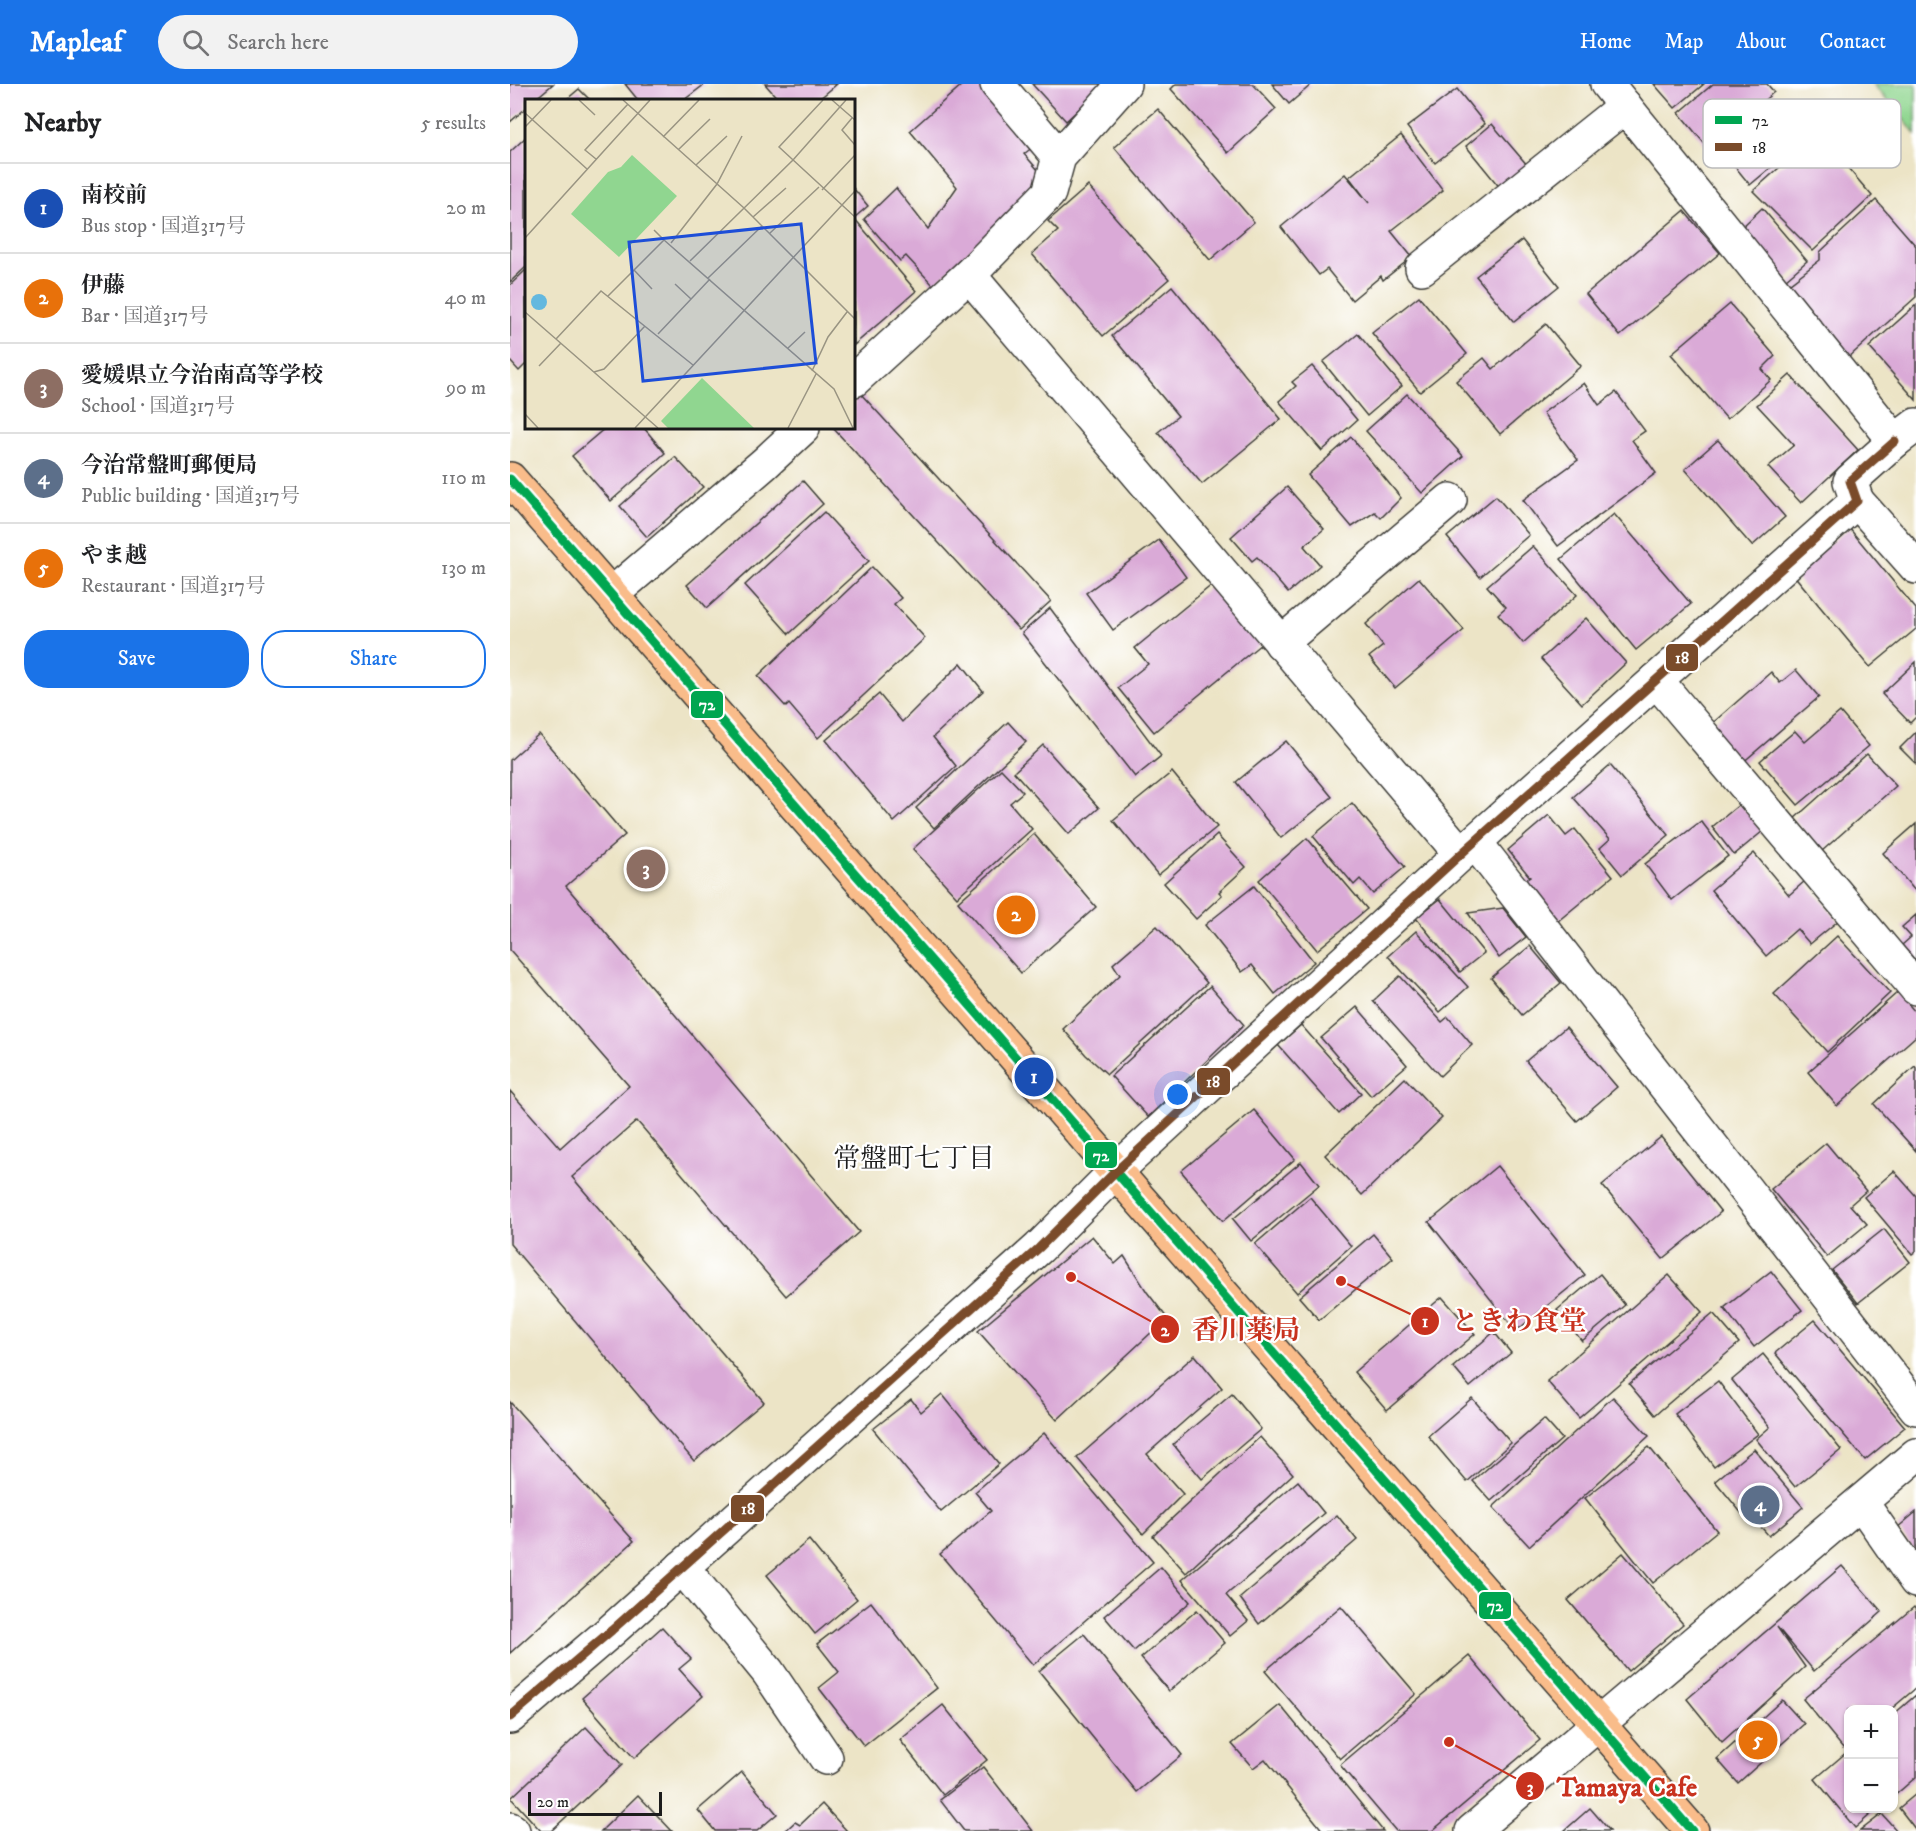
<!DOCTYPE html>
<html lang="en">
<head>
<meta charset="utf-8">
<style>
	:root { --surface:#fff; --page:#f2f2f2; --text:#202124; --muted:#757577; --line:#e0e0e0; --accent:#1a73e8 }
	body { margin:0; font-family:"IM FELL DW Pica","Noto Serif JP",serif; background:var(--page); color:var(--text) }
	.controls { position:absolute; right:18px; bottom:18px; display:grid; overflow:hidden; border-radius:12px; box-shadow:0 2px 4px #0004 }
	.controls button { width:54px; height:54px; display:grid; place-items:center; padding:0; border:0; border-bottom:2px solid var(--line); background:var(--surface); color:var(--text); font:30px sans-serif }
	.scale { position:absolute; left:18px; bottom:15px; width:134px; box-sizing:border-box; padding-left:6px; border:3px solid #1c1c1c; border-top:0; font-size:16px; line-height:21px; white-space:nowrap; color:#1c1c1c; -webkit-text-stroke:4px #fff; paint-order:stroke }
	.you { position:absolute; left:668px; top:1011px; width:21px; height:21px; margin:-15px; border:4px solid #fff; border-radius:50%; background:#1a73e8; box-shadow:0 0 0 9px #1a73e833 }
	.badge { display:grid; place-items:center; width:39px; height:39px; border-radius:50%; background:var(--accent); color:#fff; font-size:20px; font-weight:700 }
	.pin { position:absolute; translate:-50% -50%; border:3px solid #fff; box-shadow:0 2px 6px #0006 }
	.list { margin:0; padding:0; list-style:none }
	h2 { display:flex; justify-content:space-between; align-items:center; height:78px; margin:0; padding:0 24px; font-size:26px }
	h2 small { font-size:20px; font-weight:400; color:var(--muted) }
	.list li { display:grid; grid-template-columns:39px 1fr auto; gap:18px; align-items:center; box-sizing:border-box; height:90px; padding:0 24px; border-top:2px solid var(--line) }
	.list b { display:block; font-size:22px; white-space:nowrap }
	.list p { margin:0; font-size:20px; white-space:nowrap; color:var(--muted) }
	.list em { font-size:20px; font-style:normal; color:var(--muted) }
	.actions { display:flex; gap:12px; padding:18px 24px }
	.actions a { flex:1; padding:14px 0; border:2px solid var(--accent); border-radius:24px; text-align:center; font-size:21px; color:var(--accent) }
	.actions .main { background:var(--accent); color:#fff }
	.icon { flex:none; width:33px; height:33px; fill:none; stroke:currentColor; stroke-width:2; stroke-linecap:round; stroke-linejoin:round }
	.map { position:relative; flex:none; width:1406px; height:1747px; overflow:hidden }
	header { display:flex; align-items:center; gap:36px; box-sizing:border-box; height:84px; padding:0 30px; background:var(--accent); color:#fff }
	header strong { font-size:28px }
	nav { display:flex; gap:33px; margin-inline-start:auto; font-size:21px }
	.search { width:420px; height:54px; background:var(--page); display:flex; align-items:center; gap:15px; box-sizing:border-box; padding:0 21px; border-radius:33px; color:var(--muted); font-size:22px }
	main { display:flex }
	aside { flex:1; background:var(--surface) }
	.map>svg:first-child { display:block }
</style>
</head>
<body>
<header>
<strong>Mapleaf</strong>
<div class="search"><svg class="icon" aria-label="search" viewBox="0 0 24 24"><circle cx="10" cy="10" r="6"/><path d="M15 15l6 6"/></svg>Search here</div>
<nav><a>Home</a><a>Map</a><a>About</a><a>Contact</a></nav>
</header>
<main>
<aside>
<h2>Nearby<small>5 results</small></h2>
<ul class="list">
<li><span class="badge" style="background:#1a4fb4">1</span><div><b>南校前</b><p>Bus stop · 国道317号</p></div><em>20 m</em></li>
<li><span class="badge" style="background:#e8710a">2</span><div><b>伊藤</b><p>Bar · 国道317号</p></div><em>40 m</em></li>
<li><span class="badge" style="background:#8d6e63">3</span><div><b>愛媛県立今治南高等学校</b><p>School · 国道317号</p></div><em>90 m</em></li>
<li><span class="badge" style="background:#5c6f8a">4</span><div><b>今治常盤町郵便局</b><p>Public building · 国道317号</p></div><em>110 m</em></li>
<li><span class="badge" style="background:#e8710a">5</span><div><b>やま越</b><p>Restaurant · 国道317号</p></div><em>130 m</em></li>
</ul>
<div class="actions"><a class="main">Save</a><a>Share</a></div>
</aside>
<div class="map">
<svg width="1406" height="1747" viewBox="0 0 1406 1747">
	<rect width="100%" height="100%" fill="#fff"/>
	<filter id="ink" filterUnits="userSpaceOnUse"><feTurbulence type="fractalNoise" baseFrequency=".0167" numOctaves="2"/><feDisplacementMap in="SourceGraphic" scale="12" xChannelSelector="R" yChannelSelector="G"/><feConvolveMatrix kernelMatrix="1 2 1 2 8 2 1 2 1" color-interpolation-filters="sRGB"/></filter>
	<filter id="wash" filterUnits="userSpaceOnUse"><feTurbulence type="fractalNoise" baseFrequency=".008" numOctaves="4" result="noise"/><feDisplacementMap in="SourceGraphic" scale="24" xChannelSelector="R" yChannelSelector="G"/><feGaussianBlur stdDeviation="1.35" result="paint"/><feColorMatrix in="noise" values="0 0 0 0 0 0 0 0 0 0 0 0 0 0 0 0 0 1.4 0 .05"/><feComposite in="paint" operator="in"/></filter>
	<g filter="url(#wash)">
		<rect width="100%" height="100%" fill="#ece4c6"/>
		<!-- green -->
		<polygon fill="#90d690" stroke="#567956" stroke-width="1.5" points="1363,0 1406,0 1406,50"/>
		<g id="blocks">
			<!-- building -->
			<g fill="#daaad7">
				<polygon points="0,0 43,0 24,16 16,16 16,24 0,38"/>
				<polygon points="115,0 195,0 174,16 128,16"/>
				<polygon points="255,0 327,0 308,16 269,16"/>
				<polygon points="453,0 478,0 528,59 514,70 536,95 423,201 396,172 390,177 354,135 386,104 418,145 447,103 400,47"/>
				<polygon points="522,0 596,0 556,37"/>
				<polygon points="666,0 743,0 766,25 718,69 661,5"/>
				<polygon points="762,0 802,0 779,20"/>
				<polygon points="1144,0 1194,0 1165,24"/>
				<polygon points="1203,0 1257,0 1264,8 1198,64 1169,29"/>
				<polygon points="69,5 80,16 56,16"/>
				<polygon points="947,5 975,40 925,79 897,43"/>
				<polygon points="1261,18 1274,35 1281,29 1301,50 1240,101 1209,63"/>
				<polygon points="648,25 744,138 700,176 604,63"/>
				<polygon points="982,40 1018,82 991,105 956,62"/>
				<polygon points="1308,49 1362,112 1303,167 1243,107"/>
				<polygon points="891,51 933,106 881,147 902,173 873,196 871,192 842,216 817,185 809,191 771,143 835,90 859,119 839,93"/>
				<polygon points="16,53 16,183 0,198 0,68"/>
				<polygon points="578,102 659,195 593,252 522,170 548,147 538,137"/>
				<polygon points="344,105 358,122 344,134 406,207 344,261"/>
				<polygon points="1366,116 1406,162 1406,213 1338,274 1279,200 1310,176 1310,168"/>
				<polygon points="1252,124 1297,177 1275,196 1231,144"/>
				<polygon points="1174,127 1210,169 1110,252 1076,210"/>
				<polygon points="1012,156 1049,202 1004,238 966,192"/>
				<polygon points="16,186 16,280 9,287 0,277 0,201"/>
				<polygon points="662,202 771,335 692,400 648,348 668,332 602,252"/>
				<polygon points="909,212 957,270 910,308 862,249"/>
				<polygon points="1220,220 1265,272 1252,285 1261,296 1217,335 1161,270"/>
				<polygon points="1406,221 1406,316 1359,263"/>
				<polygon points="1036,240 1071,282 990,350 946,297 974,274 983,285"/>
				<polygon points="848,250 892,302 857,332 813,278"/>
				<polygon points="802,282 847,336 812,367 769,317 786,302 782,298"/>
				<polygon points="1280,291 1348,366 1291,419 1258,383 1284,361 1247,321"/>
				<polygon points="1074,299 1089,321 1106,308 1135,347 1122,356 1146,389 1048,462 1013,416 1068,376 1033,329"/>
				<polygon points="350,309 541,517 509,546 323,344 344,344 344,315"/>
				<polygon points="897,310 953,372 912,409 856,347"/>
				<polygon points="95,344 134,344 155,369 101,417 62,372"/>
				<polygon points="841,353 891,414 871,434 865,428 842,443 798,391"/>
				<polygon points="1208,356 1275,433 1242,462 1175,385"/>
				<polygon points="165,373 193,403 137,453 110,422"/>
				<polygon points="293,397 313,420 197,524 177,501"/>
				<polygon points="777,403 814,445 794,462 810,481 778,509 747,473 742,477 721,453"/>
				<polygon points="986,412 1019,451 970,493 937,453"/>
				<polygon points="314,428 359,477 279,550 235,501"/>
				<polygon points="1104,430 1181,520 1126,566 1051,475"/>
				<polygon points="1339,444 1406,525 1406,545 1360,583 1283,490"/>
				<polygon points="649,456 676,493 603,546 576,509"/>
				<polygon points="1023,462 1067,511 1013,559 988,530 996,523 977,502"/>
				<polygon points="362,483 391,514 384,520 415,554 308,654 279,620 276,623 248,592"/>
				<polygon points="909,494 954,546 885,604 859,573 873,562 856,540"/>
				<polygon points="703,500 751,560 644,648 608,604 638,580 625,564"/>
				<polygon points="540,524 651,672 625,693 512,549"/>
				<polygon points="1076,534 1116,579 1072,620 1031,575"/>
				<polygon points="1406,578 1406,633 1400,639 1372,610"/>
				<polygon points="451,579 473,607 423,653 446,682 384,738 316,656 369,610 392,638"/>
				<polygon points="1286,586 1309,613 1231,680 1198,643 1261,588 1270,599"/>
				<polygon points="1330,628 1359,662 1288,721 1250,677 1285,647 1295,658"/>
				<polygon points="498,638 516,658 424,744 406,724"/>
				<polygon points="1406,648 1406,680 1390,664"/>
				<polygon points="29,650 115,751 56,802 349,1148 276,1212 127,1037 62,1093 254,1318 184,1377 0,1160 0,1007 50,1064 119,1002 0,866 0,676"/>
				<polygon points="776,657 822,713 771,754 726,698"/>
				<polygon points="533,661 589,724 559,750 504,688"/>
				<polygon points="1357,670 1386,702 1312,767 1284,735"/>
				<polygon points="1100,681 1159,751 1112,791 1090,764 1100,755 1063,713"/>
				<polygon points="491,685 513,708 500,719 522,745 447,813 403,765"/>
				<polygon points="662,688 707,743 648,791 603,736"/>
				<polygon points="842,719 895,783 863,810 850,795 844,801 803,752"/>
				<polygon points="1230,720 1253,747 1224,771 1202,743"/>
				<polygon points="1039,731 1056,752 1065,745 1103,792 1048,837 1015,796 1020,793 998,766"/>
				<polygon points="1191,737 1218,772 1162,816 1135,780"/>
				<polygon points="1406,740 1406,808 1373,769"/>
				<polygon points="524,750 586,823 511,889 448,818"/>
				<polygon points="707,751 736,783 709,808 712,811 686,835 654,799"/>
				<polygon points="797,754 857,825 807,866 749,796"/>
				<polygon points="1244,769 1279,811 1295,797 1328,837 1300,860 1287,845 1256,872 1201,806"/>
				<polygon points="744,802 804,878 765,910 742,881 732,888 695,841"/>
				<polygon points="930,815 974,869 950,888 906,834"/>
				<polygon points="993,824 1016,853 989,874 958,829"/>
				<polygon points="1406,831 1406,877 1392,861 1401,853 1392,843"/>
				<polygon points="647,842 697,899 597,990 576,971 553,945 610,891 603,880"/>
				<polygon points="906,847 958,903 930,928 878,872"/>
				<polygon points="1327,852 1380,909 1317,968 1264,910"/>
				<polygon points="1020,862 1051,899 1012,931 981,894"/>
				<polygon points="890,892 932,938 938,933 962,961 930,992 863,917"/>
				<polygon points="700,902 734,941 638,1033 601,992"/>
				<polygon points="1388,908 1406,929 1406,952 1327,1022 1298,988"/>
				<polygon points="847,923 897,981 861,1012 811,954"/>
				<polygon points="791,941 851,1009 829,1030 768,961"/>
				<polygon points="1056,943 1107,1003 1067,1037 1016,977"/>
				<polygon points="1405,982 1406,984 1406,1067 1364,1020"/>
				<polygon points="895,994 932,1034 852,1111 815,1071"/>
				<polygon points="744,1026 785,1075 713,1137 671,1087"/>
				<polygon points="1151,1053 1211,1128 1153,1175 1092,1101"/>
				<polygon points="1316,1059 1356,1107 1340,1121 1357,1140 1317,1173 1261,1105"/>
				<polygon points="791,1078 809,1101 741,1157 723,1135"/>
				<polygon points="987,1082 1075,1191 1006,1247 919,1138"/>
				<polygon points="1384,1087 1406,1112 1406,1167 1402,1170 1354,1113"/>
				<polygon points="800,1113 841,1162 787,1209 745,1160"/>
				<polygon points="1374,1145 1400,1178 1348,1219 1322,1186"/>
				<polygon points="863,1150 883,1174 809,1236 789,1213"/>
				<polygon points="582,1152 605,1180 614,1172 637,1208 657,1234 547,1336 468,1247"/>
				<polygon points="1261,1187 1292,1226 1244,1263 1214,1224"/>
				<polygon points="1090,1190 1115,1221 1072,1257 1047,1226"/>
				<polygon points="1159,1191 1192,1228 1069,1334 1037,1297"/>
				<polygon points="932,1213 965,1250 877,1326 844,1288"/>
				<polygon points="1203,1229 1229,1259 1145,1331 1119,1300"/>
				<polygon points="1305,1236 1395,1343 1355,1376 1265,1269"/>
				<polygon points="984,1248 1001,1269 960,1303 943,1283"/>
				<polygon points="1253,1270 1331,1366 1285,1403 1246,1355 1260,1343 1222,1296"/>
				<polygon points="685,1271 712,1304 637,1370 673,1410 633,1450 567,1374"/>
				<polygon points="1208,1297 1248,1350 1204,1383 1165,1330"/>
				<polygon points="432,1310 489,1380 431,1428 363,1345 401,1315 411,1328"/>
				<polygon points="722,1310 751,1345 692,1395 663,1360"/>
				<polygon points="1103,1313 1139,1352 1019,1462 983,1423"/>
				<polygon points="962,1314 1001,1359 957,1398 918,1352"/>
				<polygon points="0,1318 124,1457 0,1569"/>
				<polygon points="1034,1335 1052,1355 981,1417 963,1397"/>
				<polygon points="534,1349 643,1478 523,1581 430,1470 481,1427 465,1408"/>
				<polygon points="750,1353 783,1390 676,1489 643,1452"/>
				<polygon points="1139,1363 1207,1447 1143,1499 1075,1414"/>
				<polygon points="1244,1365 1293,1423 1259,1452 1237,1427 1233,1431 1205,1397"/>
				<polygon points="788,1397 814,1429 716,1511 738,1537 720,1552 672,1496"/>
				<polygon points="1406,1428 1406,1468 1387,1444"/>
				<polygon points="827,1431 847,1456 749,1540 730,1514"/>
				<polygon points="299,1456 347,1515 305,1550 257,1491"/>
				<polygon points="1113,1469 1173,1540 1118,1587 1058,1516"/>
				<polygon points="1332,1482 1372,1528 1304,1587 1267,1543 1295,1583 1212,1658 1177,1615"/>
				<polygon points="651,1483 680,1518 624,1567 594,1532"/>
				<polygon points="361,1518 427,1604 354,1662 309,1604 329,1588 307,1560"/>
				<polygon points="831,1522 906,1610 830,1675 755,1587"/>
				<polygon points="1404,1523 1406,1526 1406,1604 1380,1626 1338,1626 1338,1660 1333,1664 1293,1615"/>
				<polygon points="687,1526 715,1559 659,1607 631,1574"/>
				<polygon points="152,1543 181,1575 169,1585 193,1612 124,1674 72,1614"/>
				<polygon points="574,1550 672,1671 627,1708 529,1587"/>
				<polygon points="959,1572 1030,1656 922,1747 886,1747 830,1681"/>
				<polygon points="1406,1611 1406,1693 1384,1712 1384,1630"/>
				<polygon points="1272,1616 1294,1640 1228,1699 1207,1675"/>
				<polygon points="433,1621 477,1676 433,1711 390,1656"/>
				<polygon points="770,1621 873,1747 813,1747 755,1675 743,1684 722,1660"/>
				<polygon points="76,1643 112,1681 41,1747 31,1747 1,1714"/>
				<polygon points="1338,1667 1338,1724 1368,1724 1345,1744 1305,1695"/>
				<polygon points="473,1683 523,1747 454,1747 430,1716"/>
				<polygon points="232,1688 267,1730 247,1747 205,1747 188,1726"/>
				<polygon points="1406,1710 1406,1746 1389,1724"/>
				<polygon points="128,1711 162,1747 91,1747"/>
				<polygon points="312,1720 337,1747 275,1747 285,1738 290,1741"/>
				<polygon points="1080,1724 1100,1747 1054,1747"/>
				<polygon points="1372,1730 1387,1747 1350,1747"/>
			</g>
		</g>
	</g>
	<g filter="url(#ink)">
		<use href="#blocks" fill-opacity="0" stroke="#3b3a36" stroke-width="1.5"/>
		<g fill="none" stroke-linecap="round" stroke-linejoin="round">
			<!-- minor casing -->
			<g stroke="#3b3a36" stroke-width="36">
				<g id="minor">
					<polyline points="487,0 549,73"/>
					<polyline points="1097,0 1385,357 1406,341"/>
					<polyline points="912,184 1115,22"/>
					<polyline points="459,191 951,770"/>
					<polyline points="344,296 459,191 539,109 549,73 614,0"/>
					<polyline points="1347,417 1406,483"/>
					<polyline points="102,510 254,380 293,344"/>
					<polyline points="771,559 940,416"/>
					<polyline points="1146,596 1406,904"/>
					<polyline points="965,758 1406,1324"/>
					<polyline points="1351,1418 1406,1497"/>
					<polyline points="172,1483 258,1588 316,1674"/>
					<polyline points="0,1633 102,1546 529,1164 606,1087 951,770 1347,417 1340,397 1385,357"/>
					<polyline points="0,1745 3,1747"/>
					<polyline points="962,1747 1406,1371"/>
				</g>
			</g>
			<!-- highway casing -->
			<g stroke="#3b3a36" stroke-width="36">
				<polyline id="highway" points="0,395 1182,1747"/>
			</g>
			<!-- minor -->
			<use href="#minor" stroke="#fff" stroke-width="33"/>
			<!-- highway -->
			<use href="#highway" stroke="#f9bc8a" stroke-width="33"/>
			<!-- bus-1 casing -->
			<g stroke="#fff" stroke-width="14">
				<polyline id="bus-1" points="0,395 1182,1747"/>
			</g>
			<!-- bus-2 casing -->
			<g stroke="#fff" stroke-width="14">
				<polyline id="bus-2" points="0,1633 102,1546 529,1164 606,1087 951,770 1347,417 1340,397 1385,357"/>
			</g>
			<!-- bus-1 -->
			<use href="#bus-1" stroke="#00a651" stroke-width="9"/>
			<!-- bus-2 -->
			<use href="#bus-2" stroke="#7a4b2a" stroke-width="9"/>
		</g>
	</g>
	<g text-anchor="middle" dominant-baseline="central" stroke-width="4.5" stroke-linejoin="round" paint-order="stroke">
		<!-- neighbourhood labels -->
		<g font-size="27" fill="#1c1c1c" stroke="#fff">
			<text x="404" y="1075">常盤町七丁目</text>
		</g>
	</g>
	<!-- overview -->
	<g transform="translate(15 15)">
		<rect width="330" height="330" fill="#ece4c6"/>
		<path d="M107 56 152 97 94 158 46 115 83 73 96 68ZM177 279 229 329H143L136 322Z" fill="#90d690"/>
		<path d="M6 203a8 8 0 1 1 16 0a8 8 0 1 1-16 0Z" fill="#63b8df"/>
		<path fill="none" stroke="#999482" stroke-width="1.5" d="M54 1 70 16M98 1 219 109 330 220M298 1 254 48 330 118M307 1 330 21M0 14 62 70M327 19 317 31 330 46M0 28 26 1M138 38 174 1M153 51 185 20M71 60 60 51 103 5M171 66 202 37M297 91 330 56M228 118 261 89M245 134 294 88M0 139 125 1M139 141 309 290 328 329M146 144 192 85 217 37M165 162 268 61 321 1M109 171 127 190M183 179 237 127M150 185 166 200M83 197 139 141 129 131M0 213 133 329M133 235 185 180M31 240 76 192 168 266M263 249 280 233M14 267 36 244M287 272 303 238 322 213M69 273 79 270 120 227M0 315 13 329M110 329 330 92M263 329 291 275"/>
		<path fill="#1d4ed8" fill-opacity="0.15" stroke="#1d4ed8" stroke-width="3" d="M276 125 291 264 118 282 104 143Z"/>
		<rect width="330" height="330" fill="none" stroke="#1c1c1c" stroke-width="3"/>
	</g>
	<!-- legend -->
	<rect x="1193" y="15" width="198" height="69" rx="9" fill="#fff" stroke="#bbb" stroke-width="1.5"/>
	<rect x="1205" y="32" width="27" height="8" fill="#00a651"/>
	<rect x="1205" y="59" width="27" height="8" fill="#7a4b2a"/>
	<g font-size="16" fill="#1c1c1c">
		<text x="1242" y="42">72</text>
		<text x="1242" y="69">18</text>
	</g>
	<!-- callouts -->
	<path fill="none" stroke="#c8321e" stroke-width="2" d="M831 1197L915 1237M561 1193L655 1245M939 1658L1020 1702"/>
	<g fill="#c8321e" stroke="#fff" stroke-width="2">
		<circle cx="831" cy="1197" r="6"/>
		<circle cx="561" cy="1193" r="6"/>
		<circle cx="939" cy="1658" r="6"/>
		<circle cx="915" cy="1237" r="15"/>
		<circle cx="655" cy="1245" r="15"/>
		<circle cx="1020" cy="1702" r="15"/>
	</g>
	<g font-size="18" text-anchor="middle" font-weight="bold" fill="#fff">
		<text x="915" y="1243">1</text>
		<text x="655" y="1252">2</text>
		<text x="1020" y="1709">3</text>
	</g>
	<g font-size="27" text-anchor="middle" font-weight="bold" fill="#c8321e" stroke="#fff" stroke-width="4.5" stroke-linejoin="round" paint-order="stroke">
		<text x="1009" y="1246">ときわ食堂</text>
		<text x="736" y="1255">香川薬局</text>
		<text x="1117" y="1712">Tamaya Cafe</text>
	</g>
	<g stroke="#fff" stroke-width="2">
		<rect x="1155" y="559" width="34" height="29" rx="6" fill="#7a4b2a"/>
		<rect x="180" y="606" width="34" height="29" rx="6" fill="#00a651"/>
		<rect x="686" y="983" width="35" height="29" rx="6" fill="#7a4b2a"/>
		<rect x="574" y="1057" width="34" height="28" rx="6" fill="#00a651"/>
		<rect x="220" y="1410" width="35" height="29" rx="6" fill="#7a4b2a"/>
		<rect x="968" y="1507" width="34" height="29" rx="6" fill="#00a651"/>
	</g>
	<g font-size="16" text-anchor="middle" font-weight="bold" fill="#fff">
		<text x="1172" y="579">18</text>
		<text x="197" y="626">72</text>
		<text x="703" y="1003">18</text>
		<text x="591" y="1077">72</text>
		<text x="238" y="1430">18</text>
		<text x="985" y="1527">72</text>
	</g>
</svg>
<div class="controls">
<button>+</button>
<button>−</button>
</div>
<div class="scale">20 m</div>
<div class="you"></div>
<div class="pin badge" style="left:524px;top:993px;background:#1a4fb4">1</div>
<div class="pin badge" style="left:506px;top:831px;background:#e8710a">2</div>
<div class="pin badge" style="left:136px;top:785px;background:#8d6e63">3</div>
<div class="pin badge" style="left:1250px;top:1421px;background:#5c6f8a">4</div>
<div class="pin badge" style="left:1248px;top:1656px;background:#e8710a">5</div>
</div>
</main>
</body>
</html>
